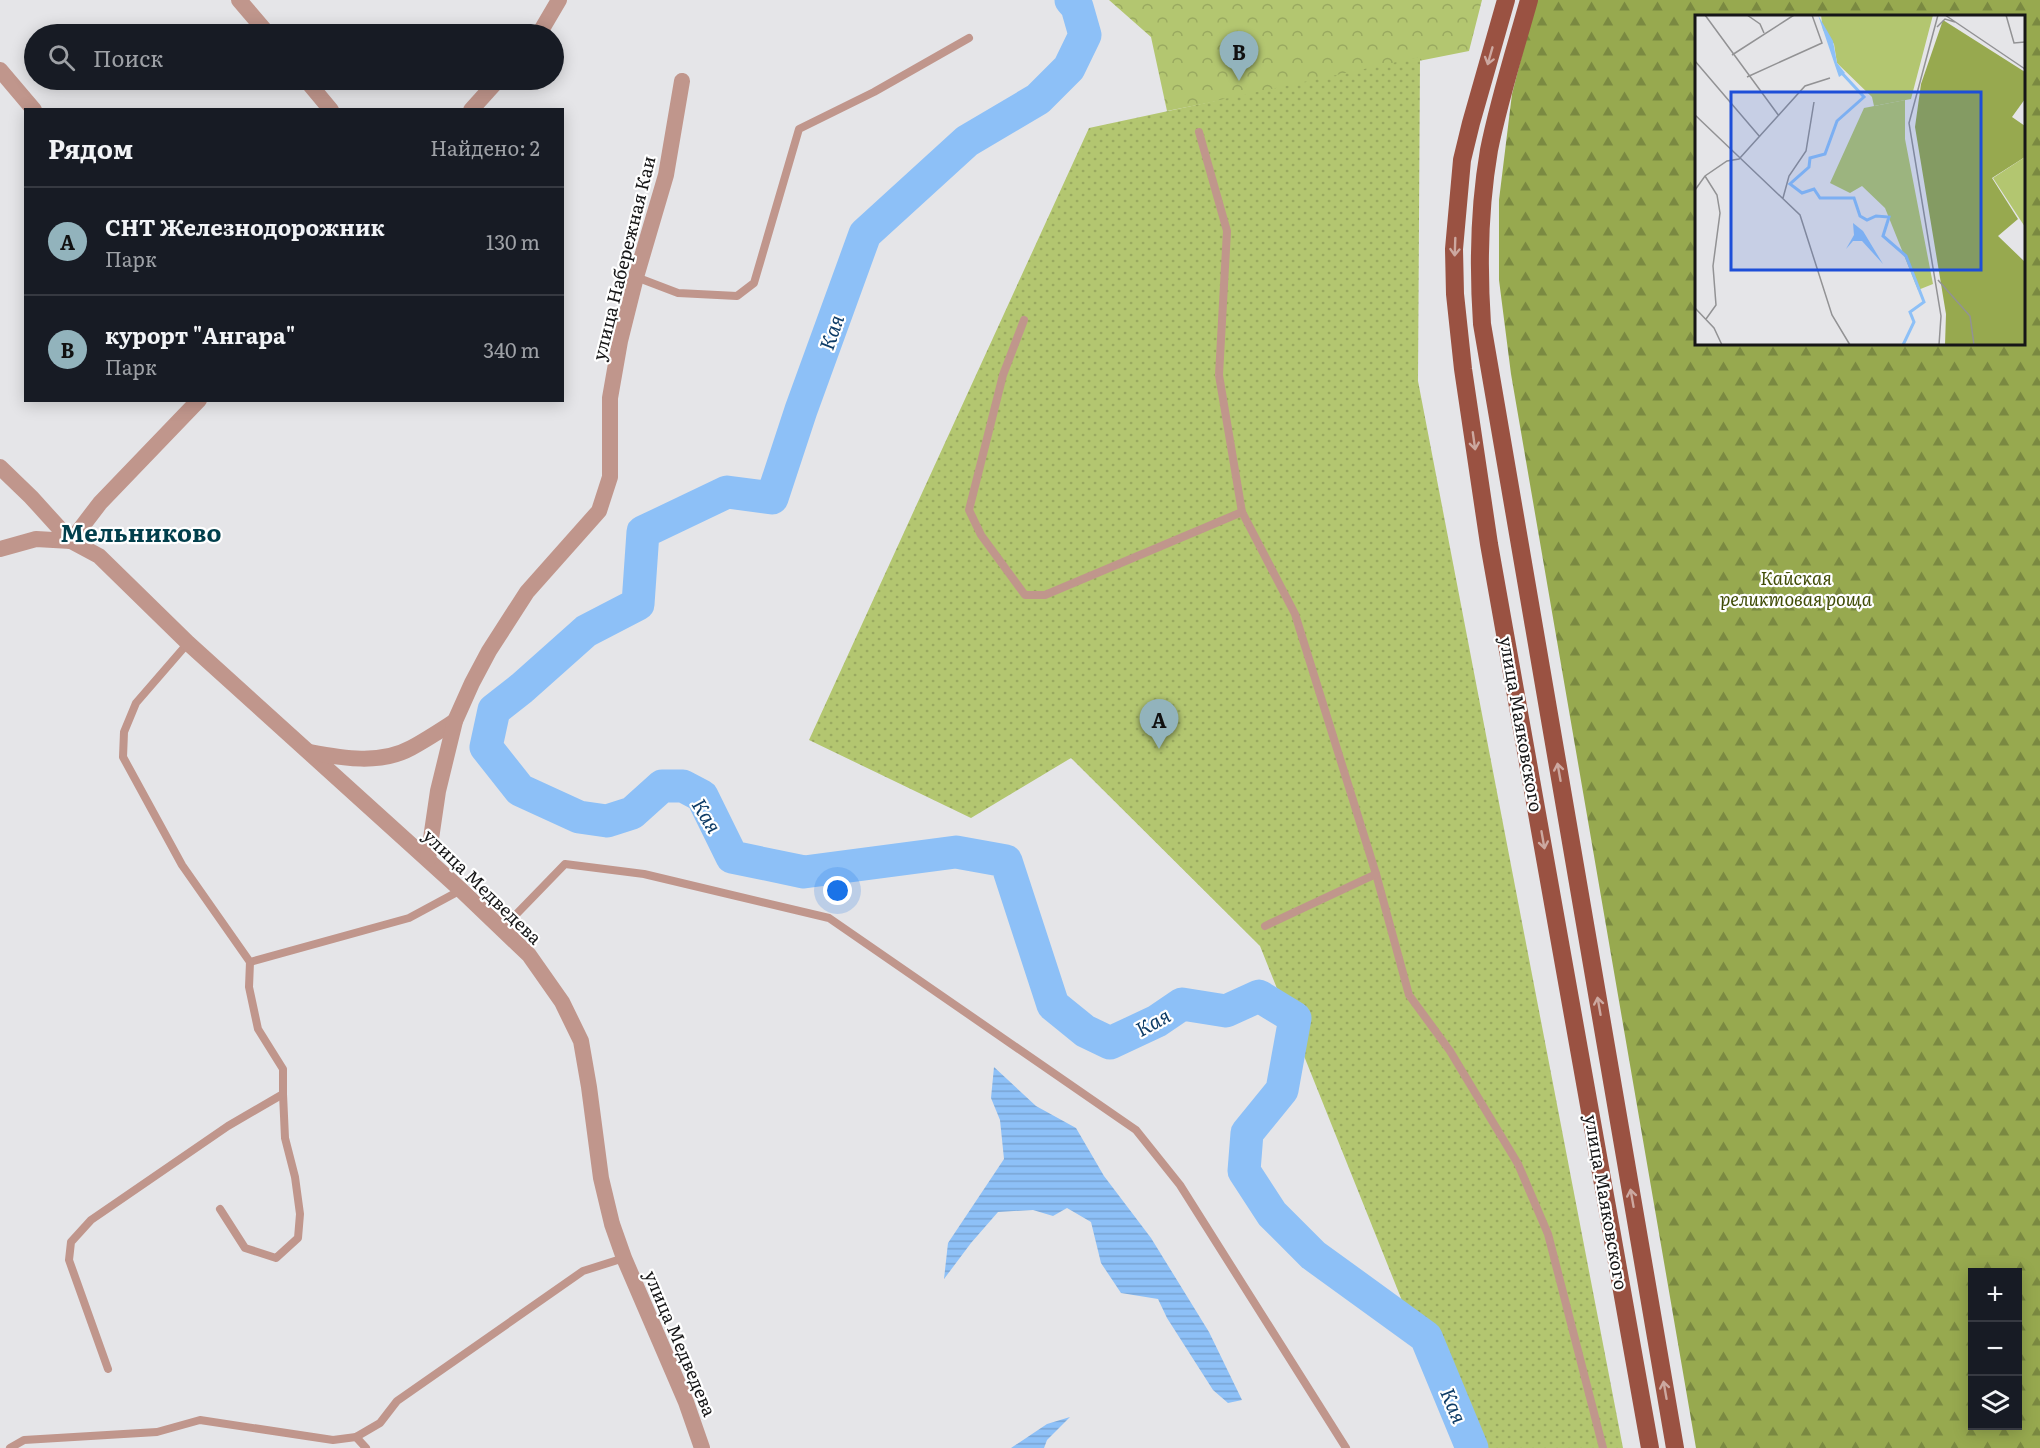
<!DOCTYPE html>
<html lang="ru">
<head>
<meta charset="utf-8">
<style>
	:root { --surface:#171b24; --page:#20242c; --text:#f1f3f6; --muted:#9ea1a6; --line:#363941; --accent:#92b3bc }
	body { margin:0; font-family:Literata,serif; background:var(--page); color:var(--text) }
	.controls { position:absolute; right:18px; bottom:18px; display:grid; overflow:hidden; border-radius:0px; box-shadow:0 3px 15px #0003 }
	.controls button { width:54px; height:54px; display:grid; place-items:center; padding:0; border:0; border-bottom:2px solid var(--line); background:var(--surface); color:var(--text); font:30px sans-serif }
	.you { position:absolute; left:838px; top:891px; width:21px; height:21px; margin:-15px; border:4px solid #fff; border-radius:50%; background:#1a73e8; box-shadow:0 0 0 9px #1a73e833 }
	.badge { display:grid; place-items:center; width:39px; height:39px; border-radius:50%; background:var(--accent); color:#111; font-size:20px; font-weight:700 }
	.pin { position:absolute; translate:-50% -50px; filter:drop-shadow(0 2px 3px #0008) }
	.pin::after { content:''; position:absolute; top:32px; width:21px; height:18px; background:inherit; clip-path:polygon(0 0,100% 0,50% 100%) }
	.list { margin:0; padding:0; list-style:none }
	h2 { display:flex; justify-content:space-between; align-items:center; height:78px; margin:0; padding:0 24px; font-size:26px }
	h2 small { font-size:20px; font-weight:400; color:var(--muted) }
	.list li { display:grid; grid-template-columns:39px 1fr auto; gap:18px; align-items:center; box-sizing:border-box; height:108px; padding:0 24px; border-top:2px solid var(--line) }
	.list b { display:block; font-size:22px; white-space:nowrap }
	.list p { margin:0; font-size:20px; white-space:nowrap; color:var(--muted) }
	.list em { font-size:20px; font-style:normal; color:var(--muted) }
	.icon { flex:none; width:33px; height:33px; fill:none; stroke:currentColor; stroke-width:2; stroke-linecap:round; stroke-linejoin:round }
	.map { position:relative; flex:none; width:2040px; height:1448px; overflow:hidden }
	.search { position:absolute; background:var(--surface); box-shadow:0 3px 15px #0003; left:24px; top:24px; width:540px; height:66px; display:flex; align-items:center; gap:15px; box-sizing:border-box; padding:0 21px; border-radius:33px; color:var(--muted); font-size:22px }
	.panel { position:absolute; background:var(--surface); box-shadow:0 3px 15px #0003; left:24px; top:108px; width:540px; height:294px; border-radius:0px }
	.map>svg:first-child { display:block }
</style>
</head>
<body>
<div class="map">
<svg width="2040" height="1448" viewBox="0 0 2040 1448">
	<defs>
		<pattern id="forest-firs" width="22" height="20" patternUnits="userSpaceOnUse" patternTransform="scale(1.5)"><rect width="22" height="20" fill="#97a94f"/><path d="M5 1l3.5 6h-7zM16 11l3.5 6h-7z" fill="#7a8941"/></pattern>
		<pattern id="park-crowns" width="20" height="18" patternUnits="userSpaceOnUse" patternTransform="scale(1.5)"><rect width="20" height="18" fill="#b3c670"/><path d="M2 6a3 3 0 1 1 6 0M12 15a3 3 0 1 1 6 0" fill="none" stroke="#99a960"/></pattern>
		<pattern id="garden-dots" width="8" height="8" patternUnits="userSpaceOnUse" patternTransform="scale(1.5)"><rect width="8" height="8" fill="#b3c670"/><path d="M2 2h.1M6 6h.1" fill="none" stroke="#99a960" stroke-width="1.8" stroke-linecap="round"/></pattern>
		<pattern id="water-rules" width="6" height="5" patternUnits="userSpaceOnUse" patternTransform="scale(1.5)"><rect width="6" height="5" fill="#8dc0f7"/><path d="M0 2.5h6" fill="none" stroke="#79a4d3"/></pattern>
	</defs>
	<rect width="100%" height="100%" fill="#e5e5e8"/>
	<!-- forest -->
	<path fill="url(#forest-firs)" fill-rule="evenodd" d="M1536 0H2040V1448H1696L1511 374 1499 280V200L1512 94ZM1696 16H2024V344H1696ZM1972 1272H2018V1426H1972Z"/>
	<!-- park -->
	<polygon fill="url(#park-crowns)" points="1109,0 1482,0 1469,51 1167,111 1151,37"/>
	<!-- garden -->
	<polygon fill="url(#garden-dots)" points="1420,57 1418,381 1623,1448 1461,1448 1260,946 1071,758 971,818 809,740 1089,128"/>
	<!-- water -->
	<g fill="url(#water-rules)">
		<polygon points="994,1067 1036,1106 1076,1128 1104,1176 1151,1238 1209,1332 1242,1400 1228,1403 1213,1390 1167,1318 1158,1299 1121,1293 1101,1263 1091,1222 1067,1208 1053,1216 1033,1210 998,1212 971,1243 944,1279 948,1243 1004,1159 1000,1120 991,1098"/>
		<polygon points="1070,1417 1047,1440 1044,1448 1011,1448 1047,1424"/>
	</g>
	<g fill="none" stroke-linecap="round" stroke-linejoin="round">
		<!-- river -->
		<polyline stroke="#8dc0f7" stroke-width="33" points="1071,0 1077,7 1085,35 1069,68 1038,99 967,141 865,234 801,410 772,498 727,492 643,532 638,604 586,631 522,688 494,710 486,747 520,790 579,817 607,821 632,813 662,786 683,786 702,796 732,857 804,872 956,852 1006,861 1053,1005 1085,1031 1110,1043 1157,1021 1182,1004 1226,1011 1259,996 1295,1018 1282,1090 1247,1133 1244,1171 1272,1214 1313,1255 1426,1337 1472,1448"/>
		<!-- service -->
		<g stroke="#c0968c" stroke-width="8">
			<polyline points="1199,132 1227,231 1219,375 1242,512 1295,614 1376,874 1409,995 1450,1051 1518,1164 1548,1234 1603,1448"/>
			<polyline points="636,277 678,293 737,296 754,283 799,129 874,92 969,38"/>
			<polyline points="1024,320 1003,375 969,510 981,535 1025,595 1045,595 1242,512"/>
			<polyline points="188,643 136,703 124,732 123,757 182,865 250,962 409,918 461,890"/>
			<polyline points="1265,926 1376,874"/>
			<polyline points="502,929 565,864 644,874 829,918 1136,1130 1180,1185 1346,1448"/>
			<polyline points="220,1209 245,1248 276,1258 298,1238 300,1214 295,1177 285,1138 283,1094"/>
			<polyline points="108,1369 69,1260 71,1242 91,1220 228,1126 283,1094 283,1069 258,1029 249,987 250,962"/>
			<polyline points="356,1437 366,1448"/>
			<polyline points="10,1448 24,1440 157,1432 200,1420 333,1440 356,1437 380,1423 397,1401 583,1271 624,1258"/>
		</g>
		<!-- minor -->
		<g stroke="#c0968c" stroke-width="16">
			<polyline points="239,0 268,34"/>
			<polyline points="539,34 559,0"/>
			<polyline points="0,70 34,110"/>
			<polyline points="306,80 331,110"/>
			<polyline points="471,110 498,80"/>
			<polyline points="0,467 31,497 71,541 99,556 188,643 461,890 529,955 562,1002 581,1041 589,1087 601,1178 612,1224 624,1258 686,1402 702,1448"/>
			<polyline points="71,541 100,503 199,400"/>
			<polyline points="0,549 36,539 71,541"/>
			<path d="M310 752C342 758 380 765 411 748 426 740 441 730 455 721"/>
			<polyline points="428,859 438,791 455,721 472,683 489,651 527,592 599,511 610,477 610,398 620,341 636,277 666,175 682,81"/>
		</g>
		<!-- primary -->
		<g stroke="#9a5242" stroke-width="18">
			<polyline points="1506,0 1471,123 1462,160 1454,249 1455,294 1463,369 1489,544 1650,1448"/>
			<path d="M1529 0C1515 50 1499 100 1489 150 1479 208 1478 265 1482 324L1675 1448"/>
		</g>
	</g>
	<!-- one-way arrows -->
	<defs><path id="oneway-shaft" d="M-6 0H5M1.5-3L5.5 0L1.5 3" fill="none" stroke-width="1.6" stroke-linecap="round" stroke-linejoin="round" transform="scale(1.5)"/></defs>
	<g stroke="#cca8a0">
		<use href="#oneway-shaft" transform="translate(1490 56) rotate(106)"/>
		<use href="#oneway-shaft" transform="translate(1455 247) rotate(92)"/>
		<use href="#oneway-shaft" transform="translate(1474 441) rotate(82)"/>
		<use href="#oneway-shaft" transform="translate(1559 772) rotate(-100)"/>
		<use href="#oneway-shaft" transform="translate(1543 840) rotate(80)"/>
		<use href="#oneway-shaft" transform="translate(1599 1006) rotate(-100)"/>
		<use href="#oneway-shaft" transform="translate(1632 1198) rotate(-100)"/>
		<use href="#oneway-shaft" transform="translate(1665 1390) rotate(-100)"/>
	</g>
	<g text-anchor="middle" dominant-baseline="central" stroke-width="4.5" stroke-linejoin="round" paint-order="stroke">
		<!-- street labels -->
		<g font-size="18" fill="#161617" stroke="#fff">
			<text transform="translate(623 258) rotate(-76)">улица Набережная Каи</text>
			<text transform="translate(1522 724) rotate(80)">улица Маяковского</text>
			<text transform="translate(483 886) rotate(44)">улица Медведева</text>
			<text transform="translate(1607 1202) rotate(80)">улица Маяковского</text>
			<text transform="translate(681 1343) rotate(67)">улица Медведева</text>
		</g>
		<!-- park labels -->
		<g font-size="18" font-style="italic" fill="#414d07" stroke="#fff">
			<text x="1796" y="577">Кайская<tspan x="1796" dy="21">реликтовая роща</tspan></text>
		</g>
		<!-- water labels -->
		<g font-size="20" font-style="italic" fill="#0e3c67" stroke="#fff">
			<text transform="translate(830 332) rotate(-71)">Кая</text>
			<text transform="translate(708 815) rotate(59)">Кая</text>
			<text transform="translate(1152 1021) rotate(-29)">Кая</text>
			<text transform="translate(1455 1405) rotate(67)">Кая</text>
		</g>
		<!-- district labels -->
		<g font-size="24" font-weight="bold" fill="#023f4c" stroke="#fff">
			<text x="141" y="531">Мельниково</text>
		</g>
	</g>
	<!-- overview -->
	<g transform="translate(1695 15)">
		<rect width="330" height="330" fill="#e5e5e8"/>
		<path d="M248 5 330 57V84L317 102 330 111V142L297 163 323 204 303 221 330 247V330H250L251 299 220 112 226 69Z" fill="#97a94f"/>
		<path d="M126 0H238L216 84 179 91 177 82 142 48 139 29 128 15Z" fill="#b3c670"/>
		<path d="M210 85V124L238 269 223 275 190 193 167 171 155 178 135 168 169 93ZM330 142V212L298 163Z" fill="#b3c670"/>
		<path d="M123 0 138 26 142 48 150 58 144 62ZM158 208 168 216 188 249 167 226H158L151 234 159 220Z" fill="#8dc0f7"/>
		<path fill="none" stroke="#8dc0f7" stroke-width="3" d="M145 56 169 82 142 106 130 139 115 143 114 152 95 169 107 178 119 174 125 183H159L165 201 172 205 181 201 194 202 188 221 211 241 229 287 215 297 219 307 208 330"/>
		<path fill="none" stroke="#929294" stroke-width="1.5" d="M10 0 84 101M52 0 65 9 69 18M243 0 214 108 246 301 244 330M250 0 330 54M311 0 319 28 330 27M242 12 250 4 260 7M37 40 99 0M0 46 65 122M52 62 127 28 117 0M0 100 105 200 137 300 155 330M10 161 22 180 25 198 18 251 21 290 11 304M0 175 10 161 32 146 44 144 110 71 135 63M88 183 94 161 111 136 119 87M243 265 275 301 279 330M0 293 19 313 27 330"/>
		<path fill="#1d4ed8" fill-opacity="0.15" stroke="#1d4ed8" stroke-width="3" d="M36 77H286V255H36Z"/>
		<rect width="330" height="330" fill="none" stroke="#161617" stroke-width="3"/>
	</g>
</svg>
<div class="controls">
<button>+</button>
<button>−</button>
<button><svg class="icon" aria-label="layers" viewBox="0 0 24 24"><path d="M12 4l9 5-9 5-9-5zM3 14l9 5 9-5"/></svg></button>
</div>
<div class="you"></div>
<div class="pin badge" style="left:1159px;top:749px">A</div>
<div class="pin badge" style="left:1239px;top:81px">B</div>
<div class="search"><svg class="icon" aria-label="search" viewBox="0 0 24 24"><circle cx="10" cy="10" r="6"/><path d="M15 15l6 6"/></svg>Поиск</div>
<section class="panel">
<h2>Рядом<small>Найдено: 2</small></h2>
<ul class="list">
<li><span class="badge">A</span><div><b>СНТ Железнодорожник</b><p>Парк</p></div><em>130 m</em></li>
<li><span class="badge">B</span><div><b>курорт &quot;Ангара&quot;</b><p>Парк</p></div><em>340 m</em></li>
</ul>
</section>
</div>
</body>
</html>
